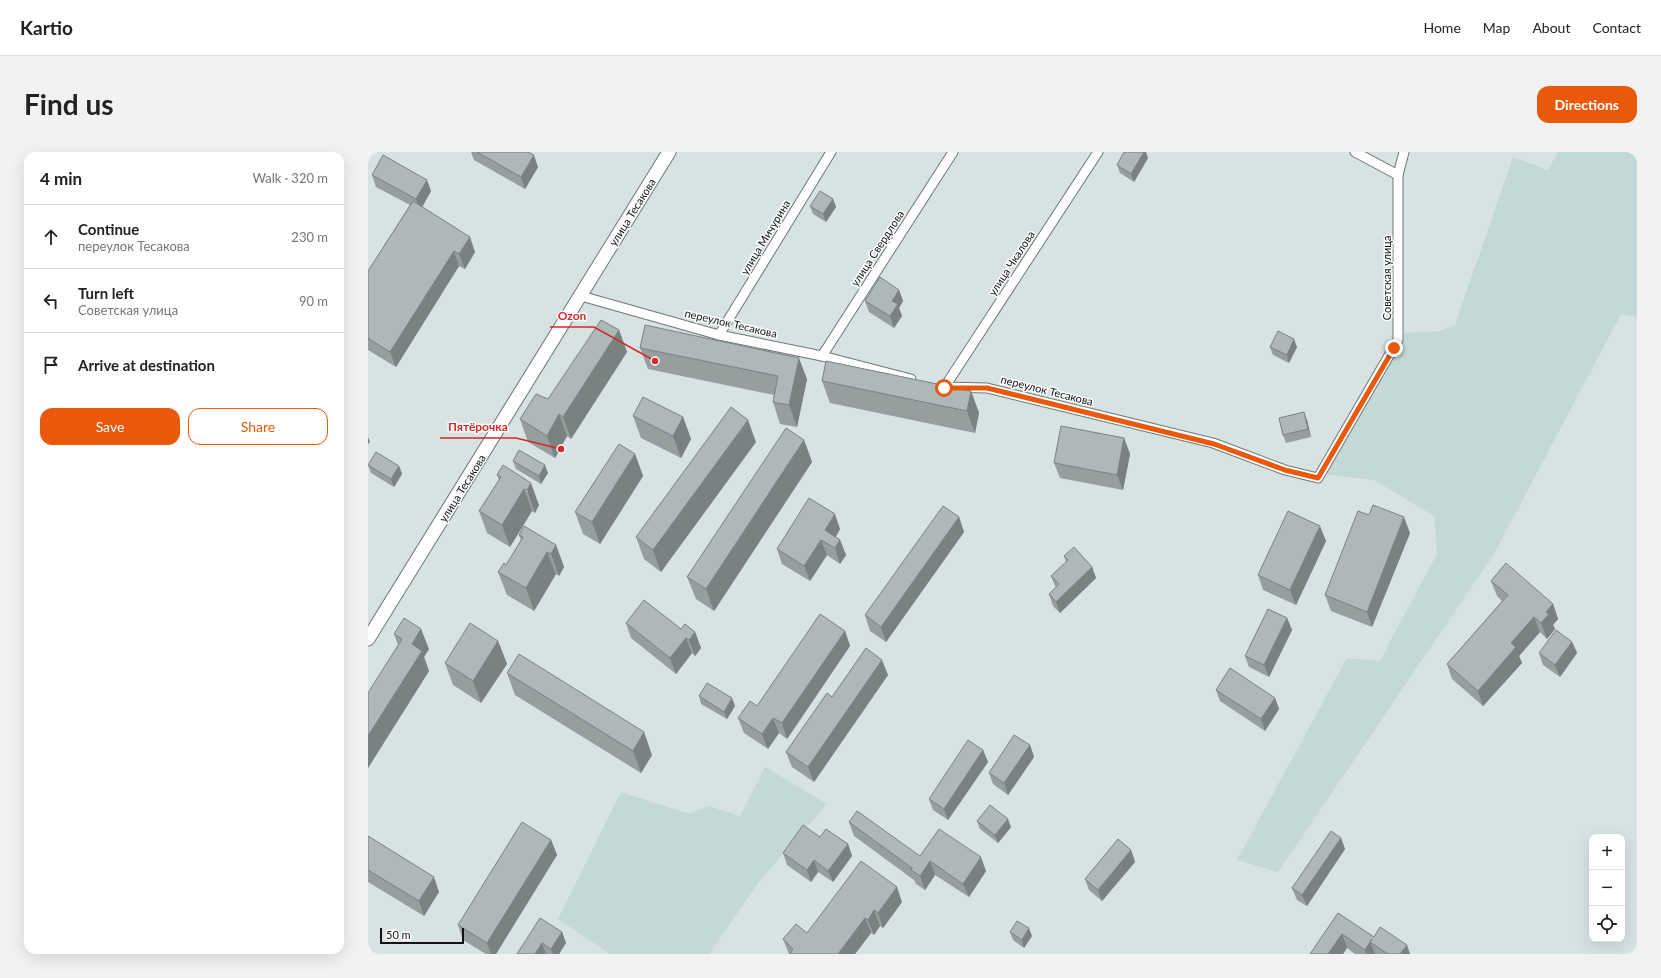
<!DOCTYPE html>
<html lang="en">
<head>
<meta charset="utf-8">
<style>
	:root { --surface:#fff; --page:#f2f2f2; --text:#222; --muted:#767676; --line:#e0e0e0; --accent:#ea580c }
	body { margin:0; font-family:Lato,sans-serif; background:var(--page); color:var(--text) }
	.controls { position:absolute; right:12px; bottom:12px; display:grid; overflow:hidden; border-radius:8px; box-shadow:0 4px 16px #0002 }
	.controls button { width:36px; height:36px; display:grid; place-items:center; padding:0; border:0; border-bottom:1px solid var(--line); background:var(--surface); color:var(--text); font:20px sans-serif }
	.scale { position:absolute; left:12px; bottom:10px; width:84px; box-sizing:border-box; padding-left:4px; border:2px solid #101414; border-top:0; font-size:11px; line-height:14px; white-space:nowrap; color:#101414; -webkit-text-stroke:3px #fff; paint-order:stroke }
	.stop { position:absolute; width:12px; height:12px; margin:-9px; border:3px solid #ea580c; border-radius:50%; background:#fff }
	.stop.end { background:#ea580c; border-color:#fff; box-shadow:0 1px 4px #0008 }
	.list { margin:0; padding:0; list-style:none }
	h2 { display:flex; justify-content:space-between; align-items:center; height:52px; margin:0; padding:0 16px; font-size:17px }
	h2 small { font-size:13px; font-weight:400; color:var(--muted) }
	.list li { display:grid; grid-template-columns:26px 1fr auto; gap:12px; align-items:center; box-sizing:border-box; height:64px; padding:0 16px; border-top:1px solid var(--line) }
	.list b { display:block; font-size:15px; white-space:nowrap }
	.list p { margin:0; font-size:13px; white-space:nowrap; color:var(--muted) }
	.list em { font-size:13px; font-style:normal; color:var(--muted) }
	.actions { display:flex; gap:8px; padding:12px 16px }
	.actions a { flex:1; padding:9px 0; border:1px solid var(--accent); border-radius:12px; text-align:center; font-size:14px; color:var(--accent) }
	.actions .main { background:var(--accent); color:#fff }
	.icon { flex:none; width:22px; height:22px; fill:none; stroke:currentColor; stroke-width:2; stroke-linecap:round; stroke-linejoin:round }
	.map { position:relative; flex:none; width:1269px; height:802px; overflow:hidden; border-radius:12px }
	header { display:flex; align-items:center; gap:24px; box-sizing:border-box; height:56px; padding:0 20px; background:var(--surface); border-bottom:1px solid var(--line) }
	header strong { font-size:19px }
	nav { display:flex; gap:22px; margin-inline-start:auto; font-size:14px }
	.intro { display:flex; align-items:center; justify-content:space-between; box-sizing:border-box; height:96px; padding:0 24px }
	h1 { margin:0; font-size:28px }
	.button { padding:10px 18px; border-radius:12px; background:var(--accent); color:#fff; font-size:14px; font-weight:700 }
	main { display:flex; gap:24px; padding:0 24px }
	aside { flex:1; background:var(--surface); border-radius:12px; box-shadow:0 4px 16px #0002 }
	.map>svg:first-child { display:block }
</style>
</head>
<body>
<header>
<strong>Kartio</strong>
<nav><a>Home</a><a>Map</a><a>About</a><a>Contact</a></nav>
</header>
<div class="intro"><h1>Find us</h1><a class="button">Directions</a></div>
<main>
<aside>
<h2>4 min<small>Walk · 320 m</small></h2>
<ul class="list">
<li><svg class="icon" aria-label="ahead" viewBox="0 0 24 24"><path d="M12 20V5M6 11l6-6 6 6"/></svg><div><b>Continue</b><p>переулок Тесакова</p></div><em>230 m</em></li>
<li><svg class="icon" aria-label="left" viewBox="0 0 24 24"><path d="M17 20v-9H6M10 6l-5 5 5 5"/></svg><div><b>Turn left</b><p>Советская улица</p></div><em>90 m</em></li>
<li><svg class="icon" aria-label="arrive" viewBox="0 0 24 24"><path d="M6 21V4h12l-3 4 3 4H6"/></svg><div><b>Arrive at destination</b></div></li>
</ul>
<div class="actions"><a class="main">Save</a><a>Share</a></div>
</aside>
<div class="map">
<svg width="1269" height="802" viewBox="0 0 1269 802">
	<rect width="100%" height="100%" fill="#d7e2e2"/>
	<!-- built -->
	<g fill="#c4d8d8">
		<polygon points="1190,0 1269,0 1269,165 1253,162 1126,402 910,720 869,708 979,506 1013,509 1022,489 1069,402 1066,364 1006,328 953,322 1035,181 1072,179 1087,173 1145,5 1180,18"/>
		<polygon points="397,615 459,652 390,731 341,802 242,802 190,767 253,640 321,662 341,654 372,664"/>
	</g>
	<g fill="none" stroke-linecap="round" stroke-linejoin="round">
		<!-- minor casing -->
		<g stroke="#6e7877" stroke-width="11">
			<g id="minor">
				<polyline points="987,0 1030,23"/>
				<polyline points="213,144 351,183 454,204 543,227"/>
				<polyline points="351,183 463,0"/>
				<polyline points="454,204 585,0"/>
				<polyline points="575,235 619,236 845,291 917,318 950,326 1030,188 1030,23 1036,0"/>
				<polyline points="576,236 730,0"/>
			</g>
		</g>
		<!-- secondary casing -->
		<g stroke="#6e7877" stroke-width="15">
			<polyline id="secondary" points="0,487 301,0"/>
		</g>
		<!-- minor -->
		<use href="#minor" stroke="#fff" stroke-width="9"/>
		<!-- secondary -->
		<use href="#secondary" stroke="#fff" stroke-width="13"/>
	</g>
	<!-- wall -->
	<g fill="#969e9e">
		<polygon points="103,0 160,0 170,15 157,37 106,8"/>
		<polygon points="780,6 766,30 752,21 749,13"/>
		<polygon points="4,23 63,39 54,55 107,100 97,117 91,114 28,215 0,198 0,119 42,53 8,35"/>
		<polygon points="465,47 468,55 458,70 445,62 442,54"/>
		<polygon points="531,138 535,149 531,156 534,164 526,176 501,160 497,149"/>
		<polygon points="251,178 259,200 203,287 199,284 187,306 160,290 152,267 180,247"/>
		<polygon points="902,195 929,195 921,211 905,203"/>
		<polygon points="272,196 439,227 429,275 412,272 405,250 406,243 280,217"/>
		<polygon points="454,229 603,239 611,261 607,281 462,251"/>
		<polygon points="265,264 315,265 323,287 313,306 273,286"/>
		<polygon points="939,268 943,285 918,291 915,283"/>
		<polygon points="756,286 762,302 755,338 692,326 686,311"/>
		<polygon points="436,288 444,310 346,459 328,447 319,425"/>
		<polygon points="388,290 293,420 276,407 268,385"/>
		<polygon points="267,302 275,324 232,392 215,382 207,360"/>
		<polygon points="145,309 180,321 173,332 148,317"/>
		<polygon points="0,313 31,314 34,322 26,335 3,321"/>
		<polygon points="135,313 171,353 167,361 164,359 142,395 119,381 111,359 131,328 129,323"/>
		<polygon points="591,365 596,380 518,490 502,479 497,463"/>
		<polygon points="472,377 468,385 472,388 478,403 472,412 459,403 442,429 414,412 409,397"/>
		<polygon points="1042,381 1004,475 963,459 957,443"/>
		<polygon points="151,383 188,393 196,415 191,424 188,422 166,459 139,443 130,420 138,413 153,388"/>
		<polygon points="958,389 928,453 895,438 890,423"/>
		<polygon points="696,404 724,415 728,426 692,461 685,454 681,442 688,436 683,424 698,410"/>
		<polygon points="1123,429 1185,452 1190,467 1185,473 1187,477 1179,487 1172,480 1151,504 1154,511 1115,554 1084,527 1079,512 1134,449 1129,444"/>
		<polygon points="919,466 924,478 901,525 881,515 877,504"/>
		<polygon points="258,471 313,477 327,480 333,496 327,504 324,501 308,522 263,486"/>
		<polygon points="477,479 482,494 419,587 411,581 400,597 376,581 370,566 389,554"/>
		<polygon points="26,482 61,497 56,505 61,519 0,616 0,541 30,493"/>
		<polygon points="130,489 139,512 113,551 85,533 77,511"/>
		<polygon points="1204,490 1209,501 1192,525 1175,513 1171,501"/>
		<polygon points="139,521 284,603 273,621 147,543"/>
		<polygon points="520,523 446,630 424,615 418,600 464,545"/>
		<polygon points="848,538 907,546 911,557 897,579 852,549"/>
		<polygon points="331,544 367,554 359,567 333,552"/>
		<polygon points="662,593 666,605 640,643 625,632 621,621"/>
		<polygon points="615,598 620,610 580,668 565,658 561,647"/>
		<polygon points="609,669 643,675 630,691 612,677"/>
		<polygon points="481,670 552,704 618,719 601,745 567,723 557,738 548,732 546,728 486,684"/>
		<polygon points="0,684 71,740 56,764 0,730"/>
		<polygon points="452,685 480,692 484,704 465,730 450,720 443,730 419,713 415,701"/>
		<polygon points="973,686 977,697 939,754 929,748 924,736"/>
		<polygon points="183,688 189,703 128,802 118,802 95,788 90,773"/>
		<polygon points="763,698 767,710 734,749 721,738 717,727"/>
		<polygon points="534,750 515,776 512,774 506,783 503,781 487,802 421,802 415,787 439,781"/>
		<polygon points="970,761 1006,785 1042,802 987,802 979,796 975,802 942,802"/>
		<polygon points="194,780 198,791 191,802 149,802"/>
		<polygon points="642,780 664,784 656,796 645,788"/>
	</g>
	<!-- shaded-wall -->
	<g fill="#7a8181">
		<polygon points="776,0 778,0 780,6 766,30 763,22"/>
		<polygon points="166,3 170,15 157,37 153,25"/>
		<polygon points="59,28 63,39 52,59 48,47"/>
		<polygon points="465,47 468,55 458,70 455,62"/>
		<polygon points="102,85 107,100 97,117 91,102"/>
		<polygon points="86,99 91,114 28,215 22,200"/>
		<polygon points="531,138 535,149 531,156 534,164 526,176 522,164 524,149"/>
		<polygon points="251,178 259,200 203,287 195,265"/>
		<polygon points="926,187 929,195 921,211 919,203"/>
		<polygon points="431,206 439,227 429,275 421,253"/>
		<polygon points="603,239 611,261 607,281 599,259"/>
		<polygon points="936,260 939,268 943,285 940,277"/>
		<polygon points="191,262 199,284 187,306 179,284"/>
		<polygon points="315,265 323,287 313,306 305,284"/>
		<polygon points="380,268 388,290 293,420 285,398"/>
		<polygon points="0,285 2,290 0,292"/>
		<polygon points="756,286 762,302 755,338 749,323"/>
		<polygon points="436,288 444,310 346,459 338,437"/>
		<polygon points="267,302 275,324 232,392 224,370"/>
		<polygon points="177,313 180,321 173,332 171,324"/>
		<polygon points="31,314 34,322 26,335 23,327"/>
		<polygon points="163,331 171,353 167,361 159,338"/>
		<polygon points="156,337 164,359 142,395 134,373"/>
		<polygon points="467,362 472,377 462,393 457,378"/>
		<polygon points="591,365 596,380 518,490 513,475"/>
		<polygon points="1036,365 1042,381 1004,475 999,460"/>
		<polygon points="952,374 958,389 928,453 922,438"/>
		<polygon points="453,388 459,403 442,429 436,414"/>
		<polygon points="472,388 478,403 472,412 467,396"/>
		<polygon points="188,393 196,415 191,424 183,402"/>
		<polygon points="179,400 188,422 166,459 158,436"/>
		<polygon points="724,415 728,426 692,461 688,450"/>
		<polygon points="1185,452 1190,467 1185,473 1187,477 1179,487 1173,471 1178,460"/>
		<polygon points="1166,465 1172,480 1151,504 1154,511 1115,554 1110,539 1143,491"/>
		<polygon points="919,466 924,478 901,525 896,513"/>
		<polygon points="53,477 61,497 56,505 61,519 0,616 0,584 44,492"/>
		<polygon points="477,479 482,494 419,587 414,571"/>
		<polygon points="327,480 333,496 327,504 321,488"/>
		<polygon points="318,486 324,501 308,522 302,506"/>
		<polygon points="130,489 139,512 113,551 105,529"/>
		<polygon points="1204,490 1209,501 1192,525 1187,513"/>
		<polygon points="514,508 520,523 446,630 440,615"/>
		<polygon points="364,546 367,554 359,567 356,560"/>
		<polygon points="907,546 911,557 897,579 893,567"/>
		<polygon points="405,566 411,581 400,597 394,582"/>
		<polygon points="276,580 284,603 273,621 265,599"/>
		<polygon points="662,593 666,605 640,643 636,631"/>
		<polygon points="615,598 620,610 580,668 576,657"/>
		<polygon points="640,667 643,675 630,691 627,683"/>
		<polygon points="973,686 977,697 939,754 934,743"/>
		<polygon points="183,688 189,703 128,802 123,802 119,791"/>
		<polygon points="480,692 484,704 465,730 460,719"/>
		<polygon points="763,698 767,710 734,749 730,738"/>
		<polygon points="613,705 618,719 601,745 595,732"/>
		<polygon points="446,708 450,720 443,730 439,718"/>
		<polygon points="562,709 567,723 557,738 552,724"/>
		<polygon points="66,725 71,740 56,764 51,749"/>
		<polygon points="529,735 534,750 515,776 510,761"/>
		<polygon points="506,758 512,774 506,783 500,768"/>
		<polygon points="497,766 503,781 487,802 470,802"/>
		<polygon points="661,776 664,784 656,796 654,788"/>
		<polygon points="194,780 198,791 191,802 185,802 183,797"/>
		<polygon points="974,782 979,796 975,802 960,802"/>
		<polygon points="1002,790 1007,802 998,802 997,798"/>
		<polygon points="174,791 178,802 167,802"/>
		<polygon points="1039,793 1042,802 1032,802"/>
	</g>
	<!-- building -->
	<g fill="#aeb8b8" stroke="#7a8181">
		<polygon points="109,0 160,0 166,3 153,25"/>
		<polygon points="756,0 776,0 763,22 749,13"/>
		<polygon points="15,3 59,28 48,47 4,23"/>
		<polygon points="452,39 465,47 455,62 442,54"/>
		<polygon points="45,49 102,85 91,102 86,99 22,200 0,186 0,119"/>
		<polygon points="512,125 531,138 524,149 530,152 522,164 497,149"/>
		<polygon points="233,168 251,178 195,265 191,262 179,284 152,267 168,242 180,247"/>
		<polygon points="277,173 431,206 421,253 405,250 410,224 272,196"/>
		<polygon points="910,179 926,187 919,203 902,195"/>
		<polygon points="458,209 603,239 599,259 454,229"/>
		<polygon points="275,245 315,265 305,284 265,264"/>
		<polygon points="363,255 380,268 285,398 268,385"/>
		<polygon points="936,260 940,277 915,283 911,266"/>
		<polygon points="693,274 756,286 749,323 686,311"/>
		<polygon points="418,276 436,288 338,437 319,425"/>
		<polygon points="251,292 267,302 224,370 207,360"/>
		<polygon points="151,298 177,313 171,324 145,309"/>
		<polygon points="8,300 31,314 23,327 0,313"/>
		<polygon points="135,313 163,331 159,338 156,337 134,373 111,359 133,325 129,323"/>
		<polygon points="441,346 467,362 457,378 472,388 467,396 453,388 436,414 409,397"/>
		<polygon points="1005,353 1036,365 999,460 957,443 990,359 1001,363"/>
		<polygon points="575,354 591,365 513,475 497,463"/>
		<polygon points="920,359 952,374 922,438 890,423"/>
		<polygon points="156,374 188,393 183,402 179,400 158,436 130,420 136,411 138,413 155,385 151,383"/>
		<polygon points="706,395 724,415 688,450 681,442 691,432 683,424 700,408 696,404"/>
		<polygon points="1138,411 1185,452 1178,460 1181,462 1173,471 1166,465 1143,491 1148,495 1110,539 1079,512 1140,443 1123,429"/>
		<polygon points="276,448 313,477 317,472 327,480 321,488 318,486 302,506 258,471"/>
		<polygon points="900,457 919,466 896,513 877,504"/>
		<polygon points="452,462 477,479 414,571 405,566 394,582 370,566 382,549 389,554"/>
		<polygon points="36,466 53,477 44,492 54,499 0,584 0,541 34,487 26,482"/>
		<polygon points="102,471 130,489 105,529 77,511"/>
		<polygon points="1188,478 1204,490 1187,513 1171,501"/>
		<polygon points="498,496 514,508 440,615 418,600 459,541 464,545"/>
		<polygon points="151,502 276,580 265,599 139,521"/>
		<polygon points="862,516 907,546 893,567 848,538"/>
		<polygon points="339,531 364,546 356,560 331,544"/>
		<polygon points="646,583 662,593 636,631 621,621"/>
		<polygon points="600,588 615,598 576,657 561,647"/>
		<polygon points="622,653 640,667 627,683 609,669"/>
		<polygon points="489,659 552,704 571,677 613,705 595,732 562,709 552,724 543,718 544,716 481,670"/>
		<polygon points="154,670 183,688 119,791 90,773"/>
		<polygon points="435,673 452,685 458,677 480,692 460,719 446,708 439,718 415,701"/>
		<polygon points="963,679 973,686 934,743 924,736"/>
		<polygon points="0,684 66,725 51,749 0,718"/>
		<polygon points="750,687 763,698 730,738 717,727"/>
		<polygon points="493,709 529,735 510,761 506,758 500,768 497,766 470,802 422,802 425,797 415,787 428,772 439,781"/>
		<polygon points="970,761 1006,785 1012,775 1039,793 1032,802 1020,802 1002,790 1004,787 997,798 974,782 960,802 942,802"/>
		<polygon points="172,766 194,780 183,797 174,791 167,802 149,802"/>
		<polygon points="649,769 661,776 654,788 642,780"/>
	</g>
	<g fill="none" stroke-linecap="round" stroke-linejoin="round">
		<!-- route -->
		<polyline stroke="#ea580c" stroke-width="5" points="576,236 619,236 846,292 917,318 950,326 1026,196"/>
	</g>
	<g text-anchor="middle" dominant-baseline="central" stroke-width="3" stroke-linejoin="round" paint-order="stroke">
		<!-- street labels -->
		<g font-size="11" fill="#101414" stroke="#fff">
			<text transform="translate(264 60) rotate(-58)">улица Тесакова</text>
			<text transform="translate(397 85) rotate(-59)">улица Мичурина</text>
			<text transform="translate(509 96) rotate(-57)">улица Свердлова</text>
			<text transform="translate(643 111) rotate(-57)">улица Чкалова</text>
			<text transform="translate(1018 126) rotate(-90)">Советская улица</text>
			<text transform="translate(363 171) rotate(13)">переулок Тесакова</text>
			<text transform="translate(679 238) rotate(14)">переулок Тесакова</text>
			<text transform="translate(94 336) rotate(-58)">улица Тесакова</text>
		</g>
	</g>
	<!-- callouts -->
	<path fill="none" stroke="#d62828" stroke-width="1.5" d="M287 209L226 175H182M193 297L148 286H72"/>
	<g fill="#d62828" stroke="#fff" stroke-width="1.5">
		<circle cx="287" cy="209" r="4"/>
		<circle cx="193" cy="297" r="4"/>
	</g>
	<g font-size="12" text-anchor="middle" font-weight="bold" fill="#d62828" stroke="#fff" stroke-width="3" stroke-linejoin="round" paint-order="stroke">
		<text x="204" y="168">Ozon</text>
		<text x="110" y="279">Пятёрочка</text>
	</g>
</svg>
<div class="controls">
<button>+</button>
<button>−</button>
<button><svg class="icon" aria-label="locate" viewBox="0 0 24 24"><circle cx="12" cy="12" r="6"/><path d="M12 2v4M12 18v4M2 12h4M18 12h4"/></svg></button>
</div>
<div class="scale">50 m</div>
<div class="stop" style="left:576px;top:236px"></div>
<div class="stop end" style="left:1026px;top:196px"></div>
</div>
</main>
</body>
</html>
